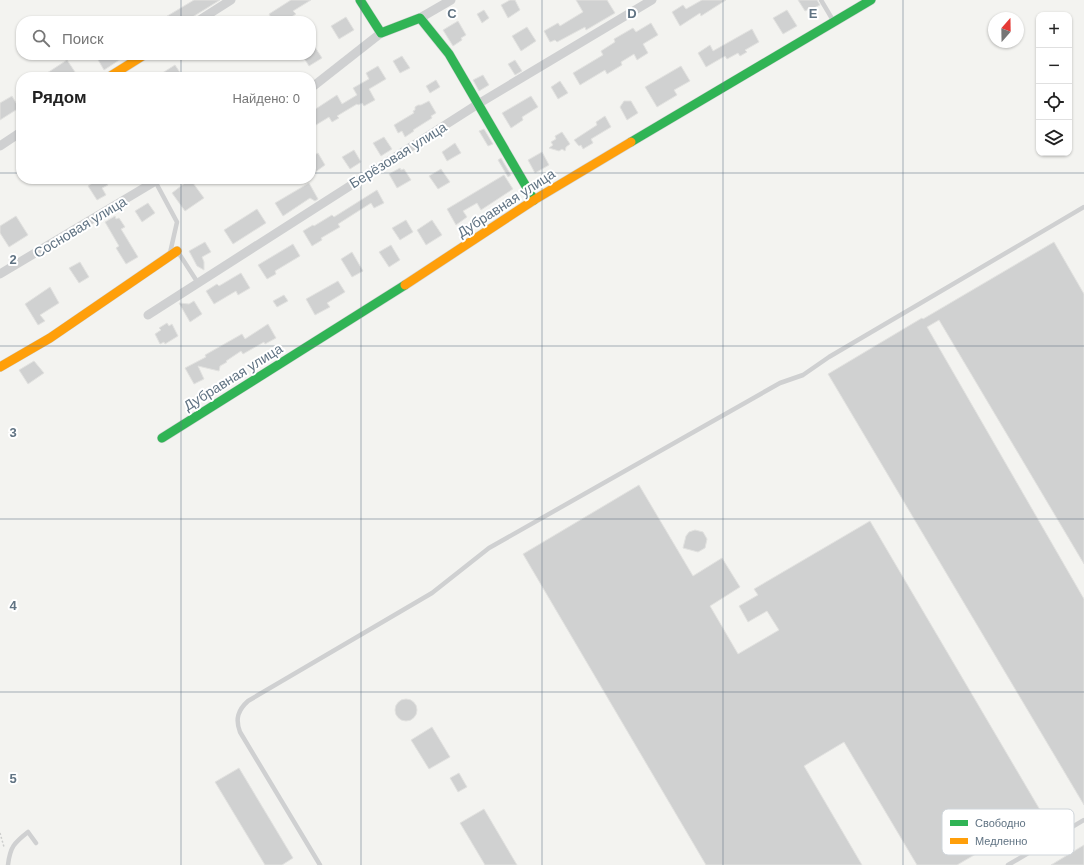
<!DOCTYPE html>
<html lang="ru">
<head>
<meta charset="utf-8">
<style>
	:root { --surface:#fff; --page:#f6f6f6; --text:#222; --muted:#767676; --line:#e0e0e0 }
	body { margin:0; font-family:Arial,sans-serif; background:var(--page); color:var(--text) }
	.controls { position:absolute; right:12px; top:12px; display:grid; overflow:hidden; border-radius:8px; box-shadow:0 1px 3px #0004 }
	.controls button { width:36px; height:36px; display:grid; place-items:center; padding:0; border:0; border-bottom:1px solid var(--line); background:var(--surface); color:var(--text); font:20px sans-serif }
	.compass { position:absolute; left:988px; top:12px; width:36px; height:36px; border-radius:50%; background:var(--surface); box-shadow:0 1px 3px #0004; rotate:20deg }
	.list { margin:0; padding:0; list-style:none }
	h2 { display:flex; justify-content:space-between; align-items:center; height:52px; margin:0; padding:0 16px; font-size:17px }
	h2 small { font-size:13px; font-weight:400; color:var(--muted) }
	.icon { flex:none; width:22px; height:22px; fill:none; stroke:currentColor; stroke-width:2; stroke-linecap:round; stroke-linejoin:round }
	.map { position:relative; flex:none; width:1084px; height:865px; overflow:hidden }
	.search { position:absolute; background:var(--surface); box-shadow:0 1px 3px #0004; left:16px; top:16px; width:300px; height:44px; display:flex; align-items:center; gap:10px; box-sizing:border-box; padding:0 14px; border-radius:16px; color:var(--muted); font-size:15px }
	.panel { position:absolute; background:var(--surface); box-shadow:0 1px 3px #0004; left:16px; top:72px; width:300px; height:112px; border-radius:16px }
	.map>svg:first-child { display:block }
</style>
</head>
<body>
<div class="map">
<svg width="1084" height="865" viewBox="0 0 1084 865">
	<rect width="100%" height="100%" fill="#f3f3f0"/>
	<!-- building -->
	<g fill="#d0d1d1" stroke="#e2e2e0">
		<polygon points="194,0 220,0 186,21 159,21"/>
		<polygon points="291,0 311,0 293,11 296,14 285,21 273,21 269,14"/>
		<polygon points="510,0 515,0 520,10 508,18 501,5"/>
		<polygon points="576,0 607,0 615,13 586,30 585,27 557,42 555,40 550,42 544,31 558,23 560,26 583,12"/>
		<polygon points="702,0 726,0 701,16 700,13 680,26 672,12 683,5 686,9"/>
		<polygon points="798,0 817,0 820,5 812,9 811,8 805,11"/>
		<polygon points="484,10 489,18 482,23 477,14"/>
		<polygon points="787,10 797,26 783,34 773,18"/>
		<polygon points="346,17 354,30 339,39 331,26"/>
		<polygon points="458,21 466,35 461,38 462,40 453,46 443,30"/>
		<polygon points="651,23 658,35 643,44 648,53 637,60 634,54 621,62 622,65 607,74 605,70 580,85 573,73 603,55 601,51 615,42 614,39 633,28 636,32"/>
		<polygon points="527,27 536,41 521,51 512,36"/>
		<polygon points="752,29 759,42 745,50 747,52 740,56 738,53 727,59 725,56 706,67 698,53 710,45 713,51"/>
		<polygon points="311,41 322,58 309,66 302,55 311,55"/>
		<polygon points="101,55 127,55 104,70 97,58"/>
		<polygon points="402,56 410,68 400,73 393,61"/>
		<polygon points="67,60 75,72 67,77 41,77"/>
		<polygon points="515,60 522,71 515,75 508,64"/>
		<polygon points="175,65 183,77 156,77"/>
		<polygon points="378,66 386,79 369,89 375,100 364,106 362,103 358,105 357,104 337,116 339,118 332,122 329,117 311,128 311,112 337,95 342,104 357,95 353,88 369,79 366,73"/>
		<polygon points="681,66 690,81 674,90 677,95 657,107 645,87"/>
		<polygon points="483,75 489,85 479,91 473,80"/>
		<polygon points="436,80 440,87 430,93 426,86"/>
		<polygon points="560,81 568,93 558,99 551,87"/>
		<polygon points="12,96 19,108 0,120 0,103"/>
		<polygon points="531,96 538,107 522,117 523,120 511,128 502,113"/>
		<polygon points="429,101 436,113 431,116 432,118 413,130 414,131 405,137 402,131 398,133 394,125 414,113 413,111 415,110 415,107 418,105 421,105"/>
		<polygon points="624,101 631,101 638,113 627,120 620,107"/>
		<polygon points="605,116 611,127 591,139 593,143 583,149 581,145 579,146 574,140 597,125 596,122"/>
		<polygon points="484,129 493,144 488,146 479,131"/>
		<polygon points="562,132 570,144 566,147 565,151 562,149 559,151 549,148 553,145 551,142 556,139 555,136"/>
		<polygon points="384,137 392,149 381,156 373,143"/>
		<polygon points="455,143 461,153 447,161 442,152"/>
		<polygon points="354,150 361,162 350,169 342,157"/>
		<polygon points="542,152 549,165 535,173 528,160"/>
		<polygon points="318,153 325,165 314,173 311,169 311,157"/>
		<polygon points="501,158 511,175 508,177 498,160"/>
		<polygon points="400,168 401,170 404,169 411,180 397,188 389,174"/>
		<polygon points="441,169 450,182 438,189 429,176"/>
		<polygon points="504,175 513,189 481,210 477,203 463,211 467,217 456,225 447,209"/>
		<polygon points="99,179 104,179 108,185 102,188 106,195 97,200 88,186"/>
		<polygon points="190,179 204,198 185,211 172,193"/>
		<polygon points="309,183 318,199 315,201 310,198 283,216 275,203"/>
		<polygon points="377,190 384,203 374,208 371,203 338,224 340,227 321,238 322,240 312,246 303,231 313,225 314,226 332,215 334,217"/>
		<polygon points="148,203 155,213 142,222 135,211"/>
		<polygon points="257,209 266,223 233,244 224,230"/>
		<polygon points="16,216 28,235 9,247 0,233 0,226"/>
		<polygon points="115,216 116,219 119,218 125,227 121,229 138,257 126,264 116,248 119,246 105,222"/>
		<polygon points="406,220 413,232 400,240 392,228"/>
		<polygon points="432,220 442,235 426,245 417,230"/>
		<polygon points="205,242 211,252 202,257 204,262 204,270 197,266 189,251"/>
		<polygon points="1054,242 1084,294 1084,564 939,320 927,327 1084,599 1084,805 828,374 922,318 923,319"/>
		<polygon points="293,244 300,256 275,271 276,274 267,279 258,265"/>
		<polygon points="391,245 400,260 389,267 379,252"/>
		<polygon points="352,252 363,271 352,277 341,259"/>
		<polygon points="80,262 89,277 79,283 69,268"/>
		<polygon points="241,273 250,288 238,295 236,291 214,304 206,291 217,284 219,286"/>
		<polygon points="338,281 345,292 327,303 330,307 315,315 306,299"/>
		<polygon points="50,287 59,303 40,315 45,321 38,325 25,304"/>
		<polygon points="284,295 288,301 277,307 273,301"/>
		<polygon points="194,301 202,314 190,322 179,303 189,304"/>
		<polygon points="167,323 169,326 172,324 178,336 165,344 164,342 160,344 155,334 161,330 159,328"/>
		<polygon points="268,324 276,338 265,344 264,342 243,354 241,351 226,361 227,362 220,366 219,371 198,366 204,379 194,384 185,368 206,357 205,355 242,334 245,339"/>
		<polygon points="34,361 44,373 28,384 19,370"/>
		<polygon points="639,485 693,576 722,558 740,587 710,606 738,654 779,630 767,611 748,622 739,606 758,595 754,589 870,521 1043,815 957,865 917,865 844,742 804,766 862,865 706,865 523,554"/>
		<polygon points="695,530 703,532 707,539 705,548 698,552 683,548 686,536 689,532"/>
		<circle cx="406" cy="710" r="11"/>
		<polygon points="432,727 450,757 429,769 411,740"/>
		<polygon points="239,768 293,858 282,865 265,865 215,782"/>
		<polygon points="459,773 467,787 458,792 450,778"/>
		<polygon points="484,809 517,865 485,865 460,823"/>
		<polygon points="1084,845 1084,865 1051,865"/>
	</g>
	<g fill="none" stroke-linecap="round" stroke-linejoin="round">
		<!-- fast casing -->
		<g stroke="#cfd1d1" stroke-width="10">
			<g id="fast">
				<polyline points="360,0 381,33 420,18 449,54 534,200"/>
				<polyline points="631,142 871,0"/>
				<polyline points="162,438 405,285"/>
			</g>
		</g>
		<!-- slow casing -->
		<g stroke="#cfd1d1" stroke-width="10">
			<g id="slow">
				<polyline points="109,77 144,55"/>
				<polyline points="405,285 534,200 631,142"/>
				<polyline points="0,367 50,338 177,251"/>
			</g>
		</g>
		<!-- path -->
		<polyline stroke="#cccdcc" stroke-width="1.5" stroke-dasharray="2 2" stroke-linecap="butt" points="0,833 4,847"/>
		<!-- lane -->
		<g stroke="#cfd0d1" stroke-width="4.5">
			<polyline points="821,0 834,22"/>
			<polyline points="155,181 177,222 170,253"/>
			<polyline points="178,252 198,283"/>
			<path d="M8 865C10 847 14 843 28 832L36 843"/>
			<path d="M320 865 240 732C235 719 238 710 248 701L432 593 489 548 780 383 803 375 829 357 1084 207"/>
			<polyline points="1008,865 1084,820"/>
		</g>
		<!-- street -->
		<g stroke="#cfd0d1" stroke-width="9">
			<polyline points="420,18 451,0"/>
			<polyline points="198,21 231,0"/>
			<polyline points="311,88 381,33"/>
			<polyline points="0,146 21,132"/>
			<polyline points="0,274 159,179"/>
			<polyline points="148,315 478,104 652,0"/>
		</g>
		<!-- fast -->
		<use href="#fast" stroke="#30b455" stroke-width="9"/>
		<!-- slow -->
		<use href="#slow" stroke="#ff9f0a" stroke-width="9"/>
	</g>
	<!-- grid -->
	<path fill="none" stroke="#607383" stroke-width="1" stroke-opacity="0.55" d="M181 0V21M361 0V865M542 0V865M723 0V865M903 0V865M181 55V77M0 173H21M311 173H1084M181 179V865M0 346H1084M0 519H1084M0 692H1084"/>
	<g text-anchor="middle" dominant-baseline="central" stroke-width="4" stroke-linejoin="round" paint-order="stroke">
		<!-- street labels -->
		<g font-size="14" fill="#607383" stroke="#fff">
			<text transform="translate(398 155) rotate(-32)">Берёзовая улица</text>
			<text transform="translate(506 203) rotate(-33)">Дубравная улица</text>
			<text transform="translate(80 227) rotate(-31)">Сосновая улица</text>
			<text transform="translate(233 377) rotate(-32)">Дубравная улица</text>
		</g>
	</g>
	<!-- legend -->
	<rect x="942" y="809" width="132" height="46" rx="6" fill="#fff" stroke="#cfd5da" stroke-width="1"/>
	<rect x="950" y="820" width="18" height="6" fill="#30b455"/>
	<rect x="950" y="838" width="18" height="6" fill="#ff9f0a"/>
	<g font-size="11" fill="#607383">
		<text x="975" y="827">Свободно</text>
		<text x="975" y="845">Медленно</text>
	</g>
	<g font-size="13" text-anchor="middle" font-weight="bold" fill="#607383" stroke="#fff" stroke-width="4" stroke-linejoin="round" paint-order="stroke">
		<text x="452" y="18">C</text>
		<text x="632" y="18">D</text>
		<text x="813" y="18">E</text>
		<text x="13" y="264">2</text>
		<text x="13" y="437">3</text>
		<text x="13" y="610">4</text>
		<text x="13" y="783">5</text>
	</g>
</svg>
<div class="controls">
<button>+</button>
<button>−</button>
<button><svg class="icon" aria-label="locate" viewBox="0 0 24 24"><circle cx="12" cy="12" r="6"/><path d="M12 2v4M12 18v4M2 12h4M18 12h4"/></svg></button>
<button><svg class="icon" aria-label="layers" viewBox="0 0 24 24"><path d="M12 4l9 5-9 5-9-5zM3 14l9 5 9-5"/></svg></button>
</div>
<svg class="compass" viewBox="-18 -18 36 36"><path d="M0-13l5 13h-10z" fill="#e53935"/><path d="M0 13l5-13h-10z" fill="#767676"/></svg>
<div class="search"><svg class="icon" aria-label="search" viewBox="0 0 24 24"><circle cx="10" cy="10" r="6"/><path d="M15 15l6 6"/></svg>Поиск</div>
<section class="panel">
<h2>Рядом<small>Найдено: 0</small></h2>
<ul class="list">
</ul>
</section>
</div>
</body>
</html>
